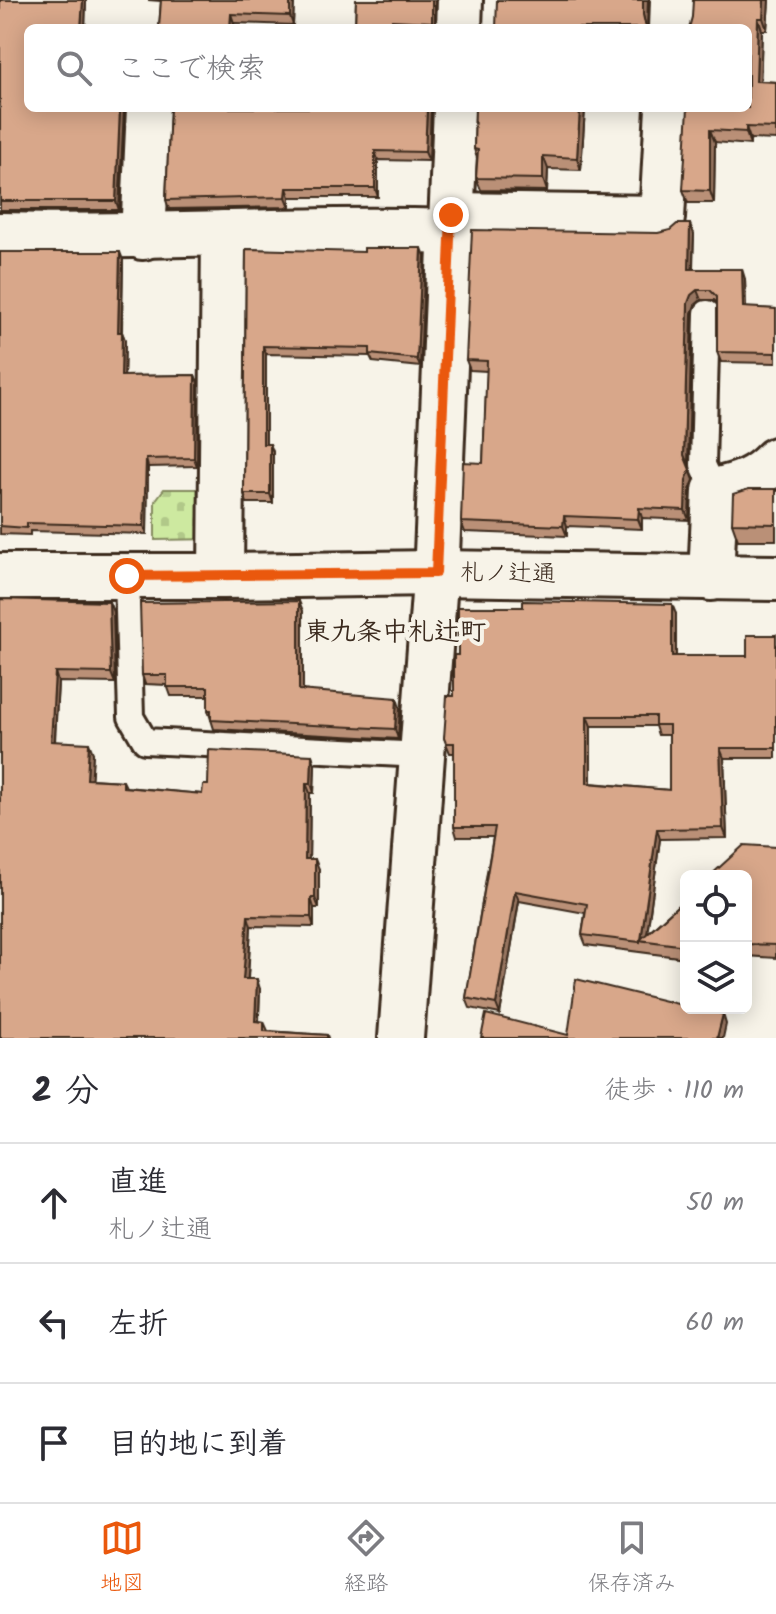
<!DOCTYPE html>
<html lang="ja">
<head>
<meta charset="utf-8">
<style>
	:root { --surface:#fff; --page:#f2f2f3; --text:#2b2b33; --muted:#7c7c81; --line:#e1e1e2; --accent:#ea580c }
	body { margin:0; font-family:Kalam,"Klee One",sans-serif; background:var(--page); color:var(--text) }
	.controls { position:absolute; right:24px; bottom:24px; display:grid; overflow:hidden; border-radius:12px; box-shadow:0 4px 20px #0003 }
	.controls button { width:72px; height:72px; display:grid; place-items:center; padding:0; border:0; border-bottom:2px solid var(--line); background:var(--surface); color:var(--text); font:40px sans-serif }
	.stop { position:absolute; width:24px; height:24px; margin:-18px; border:6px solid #ea580c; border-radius:50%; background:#fff }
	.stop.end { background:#ea580c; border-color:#fff; box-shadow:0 2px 8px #0008 }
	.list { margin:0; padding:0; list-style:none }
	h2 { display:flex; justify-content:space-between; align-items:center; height:104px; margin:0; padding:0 32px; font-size:34px }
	h2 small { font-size:26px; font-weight:400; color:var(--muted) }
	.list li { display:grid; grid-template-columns:52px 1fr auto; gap:24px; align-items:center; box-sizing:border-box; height:120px; padding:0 32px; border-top:2px solid var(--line) }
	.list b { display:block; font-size:30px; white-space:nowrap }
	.list p { margin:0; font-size:26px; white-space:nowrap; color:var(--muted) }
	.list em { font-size:26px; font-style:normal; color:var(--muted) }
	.icon { flex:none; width:44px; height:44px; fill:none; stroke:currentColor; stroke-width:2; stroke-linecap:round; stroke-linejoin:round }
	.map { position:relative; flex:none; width:776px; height:1038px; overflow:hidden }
	.search { position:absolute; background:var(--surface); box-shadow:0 4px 20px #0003; left:24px; right:24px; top:24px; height:88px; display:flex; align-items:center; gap:20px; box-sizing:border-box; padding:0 28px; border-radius:12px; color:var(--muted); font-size:30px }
	.sheet { height:464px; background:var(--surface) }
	nav { display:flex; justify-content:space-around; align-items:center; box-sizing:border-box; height:112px; border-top:2px solid var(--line); background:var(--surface); font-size:22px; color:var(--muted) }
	nav a { display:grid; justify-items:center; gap:4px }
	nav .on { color:var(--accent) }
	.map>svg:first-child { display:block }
</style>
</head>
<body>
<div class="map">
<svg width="776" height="1038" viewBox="0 0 776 1038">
	<defs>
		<pattern id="cemetery-stones" width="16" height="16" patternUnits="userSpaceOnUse" patternTransform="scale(2)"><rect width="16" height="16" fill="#cde9a0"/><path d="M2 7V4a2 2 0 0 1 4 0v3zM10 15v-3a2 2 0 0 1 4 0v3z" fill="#b1c889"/></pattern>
	</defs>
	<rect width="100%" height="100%" fill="#f7f3e8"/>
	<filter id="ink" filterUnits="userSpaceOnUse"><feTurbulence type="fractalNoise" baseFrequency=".0125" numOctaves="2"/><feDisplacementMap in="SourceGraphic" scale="16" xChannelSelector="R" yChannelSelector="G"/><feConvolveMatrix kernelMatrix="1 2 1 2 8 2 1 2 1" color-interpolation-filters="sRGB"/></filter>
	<g filter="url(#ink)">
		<!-- cemetery -->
		<polygon fill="url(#cemetery-stones)" stroke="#848a5f" stroke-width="2" points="164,489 219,489 218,539 155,540 155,501"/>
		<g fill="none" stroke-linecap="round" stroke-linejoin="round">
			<!-- service casing -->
			<g stroke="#3b2a1e" stroke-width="30">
				<g id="service">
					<polyline points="707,313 703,465 715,491"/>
					<polyline points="127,576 131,717 145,741 422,755"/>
				</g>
			</g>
			<!-- minor casing -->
			<g stroke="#3b2a1e" stroke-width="50">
				<g id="minor">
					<polyline points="459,28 460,0"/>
					<polyline points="672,28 673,0"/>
					<polyline points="451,215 662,218 668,108"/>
					<path d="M0 235C151 239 301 227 452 232"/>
					<polyline points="143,237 149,108"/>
					<polyline points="221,576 224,233"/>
					<path d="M711 578 715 491C741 485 757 480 776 460"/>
					<polyline points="401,1038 437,554 456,108"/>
				</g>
			</g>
			<!-- tertiary casing -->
			<g stroke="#3b2a1e" stroke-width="50">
				<polyline id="tertiary" points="0,576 221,576 436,573 776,578"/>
			</g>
			<!-- service -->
			<use href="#service" stroke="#f7f3e8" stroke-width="24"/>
			<!-- minor -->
			<use href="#minor" stroke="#f7f3e8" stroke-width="44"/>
			<!-- tertiary -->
			<use href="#tertiary" stroke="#f7f3e8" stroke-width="44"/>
		</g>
		<!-- wall -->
		<g fill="#ba9077" stroke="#3b2a1e" stroke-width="2" fill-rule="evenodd">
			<polygon points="0,0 86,0 85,28 28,108 124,108 119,210 0,210"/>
			<polygon points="148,0 294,0 293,25 234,23 234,28 159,28 161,1"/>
			<polygon points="356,0 435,0 435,28 355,28"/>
			<polygon points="769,0 767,30 762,30 760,81 776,82 776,140 750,139 750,145 715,142 714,203 688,203 683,190 748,28"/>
			<polygon points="170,108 431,108 429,161 378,160 378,197 290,197 290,207 169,209 166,200"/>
			<polygon points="475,108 585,108 581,170 548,169 547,191 481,190 476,178 477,158 474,149"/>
			<polygon points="694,234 693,269 745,279 746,308 776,309 776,363 721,362 717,352 717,303 714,300 701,300 695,305 692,313 688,465 694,480 690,490 689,520 642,518 642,529 567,526 567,536 465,532 461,522 483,463 487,371 470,370 466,360"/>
			<polygon points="246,249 425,256 420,367 373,362 370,356 266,354 266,444 270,444 273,452 273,503 247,503 244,494"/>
			<polygon points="0,252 123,260 122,332 125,340 124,376 195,375 198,383 197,466 148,467 147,534 30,531 30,535 0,534"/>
			<polygon points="776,489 776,540 738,540 732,523"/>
			<polygon points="0,599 109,602 113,612 115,683 58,682 55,742 93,753 91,779 123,781 126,787 202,794 208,785 312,755 315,765 314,793 310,793 309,859 319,869 319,908 314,908 314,927 251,926 248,979 260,989 259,1021 264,1022 268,1031 327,1035 328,1038 0,1038"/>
			<polygon points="303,611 303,690 400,708 398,739 214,729 208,710 208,696 171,696 167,685 145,684 142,675"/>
			<path d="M676 614V656H747L776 635V758H724L727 838 660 839 647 933 686 898V958L586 945 582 935 585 913 519 901 500 1014 470 1008 466 998 493 837H457L454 827V753H450L444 738 454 696ZM591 726H655L658 735H669V790L591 783Z"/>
			<polygon points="776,847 776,958 746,956 746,876"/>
		</g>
		<!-- shaded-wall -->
		<g fill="#977561" stroke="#3b2a1e" stroke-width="2">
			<polygon points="83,0 86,0 85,28 81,28"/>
			<polygon points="290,0 294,0 293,25 290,16"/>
			<polygon points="432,0 435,0 435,28 434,28 432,22"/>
			<polygon points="643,0 648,0 647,28 646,28 643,15"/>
			<polygon points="764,0 769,0 767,30 763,18"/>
			<polygon points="231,14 234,23 234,28 230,28"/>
			<polygon points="758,18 762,30 760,93 756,81"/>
			<polygon points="120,108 124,108 119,210 116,201"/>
			<polygon points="427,108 431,108 429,161 425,152"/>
			<polygon points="580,108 585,108 581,170 577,158"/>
			<polygon points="746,127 750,139 750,145 746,132"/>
			<polygon points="710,130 715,142 714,203 710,191"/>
			<polygon points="375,151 378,160 378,197 375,188"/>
			<polygon points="543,156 548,169 547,191 543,179"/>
			<polygon points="287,188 290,197 290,207 286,197"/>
			<polygon points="690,224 694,234 692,279 689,269"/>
			<polygon points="422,248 425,256 420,367 417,359"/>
			<polygon points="120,252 123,260 121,340 118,332"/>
			<polygon points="742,269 745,279 746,317 743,307"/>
			<polygon points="697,290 701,300 695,305 692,313 688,465 684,455 688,303 691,295"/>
			<polygon points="122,332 125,340 124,384 121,376"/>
			<polygon points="263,346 266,354 266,452 263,444"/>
			<polygon points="195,375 198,383 197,466 194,458"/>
			<polygon points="270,444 273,452 273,503 270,494"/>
			<polygon points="146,459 148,467 147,534 144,526"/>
			<polygon points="690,470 694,480 690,490 689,520 685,510 686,480"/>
			<polygon points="639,508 642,518 642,529 638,519"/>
			<polygon points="564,516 567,526 567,536 563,526"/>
			<polygon points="299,601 303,611 303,699 299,690"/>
			<polygon points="109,602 113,612 115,683 111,673"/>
			<polygon points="672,604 676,614 676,666 672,656"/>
			<polygon points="55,672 58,682 54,751 51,741"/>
			<polygon points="397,698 400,708 398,739 395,729"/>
			<polygon points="587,716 591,726 591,793 587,783"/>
			<polygon points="89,743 93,753 91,789 87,779"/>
			<polygon points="720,748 724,758 727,838 723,828"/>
			<polygon points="312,755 315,765 314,793 311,783"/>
			<polygon points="306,783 310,793 309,869 305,859"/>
			<polygon points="657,829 660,839 646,941 641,940"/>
			<polygon points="315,859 319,869 319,908 315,898"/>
			<polygon points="515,891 519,901 500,1014 496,1004"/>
			<polygon points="311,898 314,908 314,927 311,917"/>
			<polygon points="248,916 251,926 247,989 243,979"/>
			<polygon points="257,979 260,989 258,1031 255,1021"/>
			<polygon points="723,1014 726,1024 723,1038 717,1038"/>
		</g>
		<!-- building -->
		<g fill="#d8a78a" stroke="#3b2a1e" stroke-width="2" fill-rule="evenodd">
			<polygon points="0,0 83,0 81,28 28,28 28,108 120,108 116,201 0,201"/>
			<polygon points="161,0 290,0 290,16 231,14 230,28 159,28"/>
			<polygon points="356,0 432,0 432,22 392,20 392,28 355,28"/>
			<polygon points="497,0 643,0 643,15 646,28 496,28"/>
			<polygon points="693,0 764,0 763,18 758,18 756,81 776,82 776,128 746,127 746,132 710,130 710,191 683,190 688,108 748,108 748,28 689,28 692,17"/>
			<polygon points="170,108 427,108 425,152 375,151 375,188 287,188 286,197 166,200"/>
			<polygon points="475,108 580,108 577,158 543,156 543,179 476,178 478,150 474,149"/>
			<polygon points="677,224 690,224 689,269 742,269 743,307 776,309 776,353 717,352 717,297 710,290 697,290 691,295 688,303 684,455 690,470 686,480 685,510 639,508 638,519 564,516 563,526 461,522 463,462 483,463 487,361 466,360 472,230 658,233 670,230"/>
			<polygon points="364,248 422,248 417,359 370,354 370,348 263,346 263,444 270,444 270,494 244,494 246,249 364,252"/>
			<polygon points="0,252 120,252 118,332 122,332 121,376 195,375 194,458 146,459 144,526 27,523 27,528 0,526"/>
			<polygon points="749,489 776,489 776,524 732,523 733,494"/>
			<polygon points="0,599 109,602 111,673 55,672 51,741 89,743 87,779 123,781 123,787 202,794 203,785 208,785 209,750 312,755 311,783 306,783 305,859 315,859 315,898 311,898 311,917 248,916 243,979 257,979 255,1021 264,1022 264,1031 327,1035 327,1038 0,1038"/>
			<polygon points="299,601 299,690 397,698 395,729 211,720 211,710 208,710 208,687 167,687 167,675 142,675 140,603"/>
			<path d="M523 601 672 604V656H747V635H776V748H720L723 828 657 829 641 940H640V942L582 935 587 904 515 891 496 1004 466 998 495 827H454V743H446L444 738 447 696H454V655H458V607H523ZM587 716H655V725H669V790L587 783Z"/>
			<polygon points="744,845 776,847 776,945 746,944 746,876 710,876"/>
			<polygon points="686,898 686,946 640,940"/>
			<polygon points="576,979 686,1006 686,1008 696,1008 723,1014 717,1038 481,1038 486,1014 568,1035"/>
		</g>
	</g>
	<g fill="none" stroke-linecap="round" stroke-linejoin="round" filter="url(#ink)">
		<!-- route -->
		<polyline stroke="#ea580c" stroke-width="10" points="127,576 436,573 451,215"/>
	</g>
	<g text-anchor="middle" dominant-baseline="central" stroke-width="8" stroke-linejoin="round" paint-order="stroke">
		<!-- street labels -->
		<g font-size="24" fill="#3b2a1e" stroke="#f7f3e8">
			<text transform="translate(508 574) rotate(1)">札ノ辻通</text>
		</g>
		<!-- neighbourhood labels -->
		<g font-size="26" font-weight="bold" fill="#3b2a1e" stroke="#f7f3e8">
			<text x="395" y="633">東九条中札辻町</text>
		</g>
	</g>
</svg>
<div class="controls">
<button><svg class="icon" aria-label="locate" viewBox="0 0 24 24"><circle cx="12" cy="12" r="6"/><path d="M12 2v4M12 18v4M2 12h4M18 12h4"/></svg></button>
<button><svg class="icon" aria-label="layers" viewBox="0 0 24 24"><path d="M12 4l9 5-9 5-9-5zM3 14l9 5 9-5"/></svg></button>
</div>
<div class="stop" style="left:127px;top:576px"></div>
<div class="stop end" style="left:451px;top:215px"></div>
<div class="search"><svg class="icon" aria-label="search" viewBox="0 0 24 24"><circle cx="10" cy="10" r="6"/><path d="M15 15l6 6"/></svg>ここで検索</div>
</div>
<section class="sheet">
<h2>2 分<small>徒歩 · 110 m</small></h2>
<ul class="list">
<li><svg class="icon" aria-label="ahead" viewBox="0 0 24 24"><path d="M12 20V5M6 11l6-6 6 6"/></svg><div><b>直進</b><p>札ノ辻通</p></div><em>50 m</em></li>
<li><svg class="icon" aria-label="left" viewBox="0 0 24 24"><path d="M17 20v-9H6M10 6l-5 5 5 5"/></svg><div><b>左折</b></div><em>60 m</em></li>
<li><svg class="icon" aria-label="arrive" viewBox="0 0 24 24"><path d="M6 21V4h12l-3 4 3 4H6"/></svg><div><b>目的地に到着</b></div></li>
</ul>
</section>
<nav>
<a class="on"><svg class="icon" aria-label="map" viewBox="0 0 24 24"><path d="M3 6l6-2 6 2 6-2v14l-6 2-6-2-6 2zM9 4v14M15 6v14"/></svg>地図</a>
<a><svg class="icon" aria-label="directions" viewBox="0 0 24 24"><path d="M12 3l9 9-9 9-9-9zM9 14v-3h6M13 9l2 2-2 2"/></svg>経路</a>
<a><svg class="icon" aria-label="saved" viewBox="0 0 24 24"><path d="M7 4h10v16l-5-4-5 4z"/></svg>保存済み</a>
</nav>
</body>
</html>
